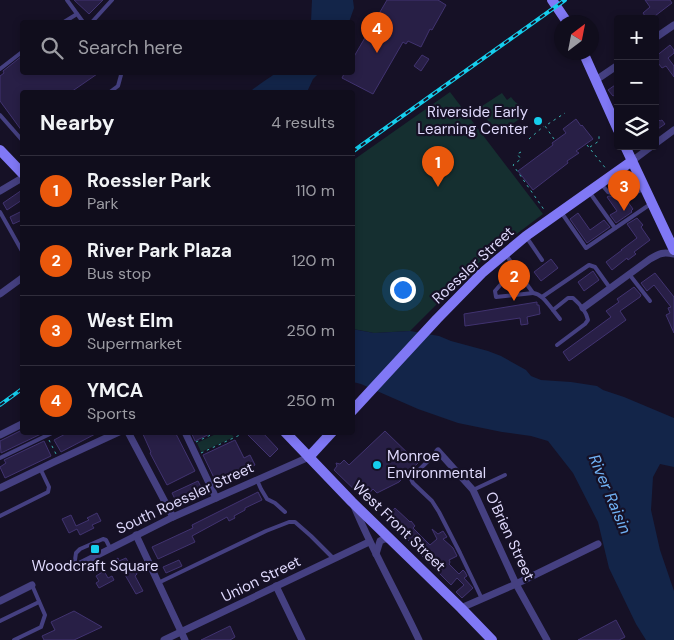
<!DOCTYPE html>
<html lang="en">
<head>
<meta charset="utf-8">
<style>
	:root { --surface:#100d1c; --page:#191625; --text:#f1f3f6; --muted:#9c9ca3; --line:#302d3b; --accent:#ea580c }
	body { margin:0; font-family:"DM Sans",sans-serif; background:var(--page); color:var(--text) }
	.controls { position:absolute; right:15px; top:15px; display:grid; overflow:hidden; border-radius:5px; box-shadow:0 2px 8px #0003 }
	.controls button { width:45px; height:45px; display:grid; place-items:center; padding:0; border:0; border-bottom:1px solid var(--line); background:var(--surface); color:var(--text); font:25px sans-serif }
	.compass { position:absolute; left:554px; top:15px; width:45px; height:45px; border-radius:50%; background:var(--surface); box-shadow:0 2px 8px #0003; rotate:32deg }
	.you { position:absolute; left:402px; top:289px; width:18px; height:18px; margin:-12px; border:4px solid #fff; border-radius:50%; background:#1a73e8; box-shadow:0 0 0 8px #1a73e833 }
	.badge { display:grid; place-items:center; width:32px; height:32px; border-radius:50%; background:var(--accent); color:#fff; font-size:16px; font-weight:700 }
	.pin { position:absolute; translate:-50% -41px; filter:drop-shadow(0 1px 2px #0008) }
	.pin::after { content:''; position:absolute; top:26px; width:18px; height:15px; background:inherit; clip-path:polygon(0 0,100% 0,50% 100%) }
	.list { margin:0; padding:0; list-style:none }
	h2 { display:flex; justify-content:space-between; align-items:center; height:65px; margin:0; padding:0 20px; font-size:21px }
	h2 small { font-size:16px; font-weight:400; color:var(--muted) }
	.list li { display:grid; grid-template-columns:32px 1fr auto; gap:15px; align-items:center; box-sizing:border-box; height:70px; padding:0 20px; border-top:1px solid var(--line) }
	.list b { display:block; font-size:19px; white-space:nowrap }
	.list p { margin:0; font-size:16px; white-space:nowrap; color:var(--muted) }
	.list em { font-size:16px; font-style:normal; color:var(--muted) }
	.icon { flex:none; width:28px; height:28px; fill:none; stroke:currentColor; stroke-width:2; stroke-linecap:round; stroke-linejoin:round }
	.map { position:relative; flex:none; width:674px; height:640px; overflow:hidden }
	.search { position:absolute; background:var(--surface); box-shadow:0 2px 8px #0003; left:20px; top:20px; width:335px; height:55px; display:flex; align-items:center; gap:12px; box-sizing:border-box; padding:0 18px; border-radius:5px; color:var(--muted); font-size:19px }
	.panel { position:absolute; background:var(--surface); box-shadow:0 2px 8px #0003; left:20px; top:90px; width:335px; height:345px; border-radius:5px }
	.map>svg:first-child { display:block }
</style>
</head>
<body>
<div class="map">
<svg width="674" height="640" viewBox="0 0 674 640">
	<rect width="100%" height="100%" fill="#161126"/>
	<!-- green -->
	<g fill="#152f30">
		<polygon points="450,92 543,214 477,264 410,331 374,333 353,329 352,161"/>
		<path d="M502 93 507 100 511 97C517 106 522 103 527 114L497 134 479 108Z"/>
		<polygon points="220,432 230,433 234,437 201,452 197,443"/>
	</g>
	<!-- water -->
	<g fill="#132549">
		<polygon points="312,0 353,0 354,8 349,22 311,22"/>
		<path d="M276 73V72L319 73 313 79 307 92H250C257 85 268 79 276 73Z"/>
		<polygon points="352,329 374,333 410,331 439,336 451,341 488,351 501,356 526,370 531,376 541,380 571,382 597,386 603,390 624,397 674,418 674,467 660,464 653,477 651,510 660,550 674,591 674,640 646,640 636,624 609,568 598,522 573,473 548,441 531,436 502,432 458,423 418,409 361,384 353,382"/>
	</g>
	<!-- building -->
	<g fill="#281f46" stroke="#413370">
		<polygon points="74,0 103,0 89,14"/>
		<polygon points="387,0 438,0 446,5 432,30 430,29 421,47 408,41 406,44 403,42 373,94 342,78 345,72 352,72 352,60"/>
		<polygon points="645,0 670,0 672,3 651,19 647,19 643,13 650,7"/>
		<polygon points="670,45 674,50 674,53 668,58 674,66 674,77 666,66 662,68 655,59 655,57"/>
		<polygon points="422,55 429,59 421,71 414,66"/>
		<polygon points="22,56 22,72 100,72 71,92 22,92 22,131 0,101 0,76 4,73 3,71"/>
		<polygon points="618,83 618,93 613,96 608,90"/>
		<polygon points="576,119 581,126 582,125 593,139 576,151 579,153 567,161 568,163 533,190 518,171 553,145 552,143 566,133 563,129"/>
		<polygon points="659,120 660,121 662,120 665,124 655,131 655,122"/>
		<polygon points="22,190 22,200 7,210 3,203"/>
		<polygon points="609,196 625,198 633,209 631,211 632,212 616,223 610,215 617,211 607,197"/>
		<polygon points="22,211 22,220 13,224 10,217"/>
		<polygon points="578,213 590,230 604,220 610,227 587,243 570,219"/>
		<polygon points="637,218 643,225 641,227 650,240 634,252 636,254 628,260 627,258 612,270 606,262 622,250 621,250 637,238 627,224"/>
		<polygon points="551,259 558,268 541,281 534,272"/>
		<polygon points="593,271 599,280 584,291 578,282"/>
		<polygon points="655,273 674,297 674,333 666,315 670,313 668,308 671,307 654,285 647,291 641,283"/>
		<polygon points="634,287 641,295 640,297 620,311 626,320 569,361 563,352 611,317 606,311 619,302 617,299"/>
		<polygon points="537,302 537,305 539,305 540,314 527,317 528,324 521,325 520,318 465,326 464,314"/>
		<polygon points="22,430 22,432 40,432 41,434 1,453 0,441"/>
		<polygon points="385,431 418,463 399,482 377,493 373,489 364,499 334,470 337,466 336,463 340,464 344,460 349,465"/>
		<polygon points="69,432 99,432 61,452 54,440"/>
		<polygon points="142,432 175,432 195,471 167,485 150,453 151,452"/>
		<polygon points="191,432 214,432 195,441"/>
		<polygon points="245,432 262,432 278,449 270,457"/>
		<polygon points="235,440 244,458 250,455 255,465 217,484 203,455"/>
		<polygon points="44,441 51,456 5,478 0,467 6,463 4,460"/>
		<polygon points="198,481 203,491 177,503 172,493"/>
		<polygon points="258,492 262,500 245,508 245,510 234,516 235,518 229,521 227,517 192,536 195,542 158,559 152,547 193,528 192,525"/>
		<polygon points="395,508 410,522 411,521 415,526 413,528 430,545 437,539 432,529 438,534 443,531 447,537 443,539 453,548 457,556 449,560 450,562 449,564 459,574 463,570 465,572 467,576 464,578 473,588 462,598 456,592 464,585 457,578 451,585 421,555 422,554 406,538 404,539 398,532 403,528 389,515"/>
		<polygon points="97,513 101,521 92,525 94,528 80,535 77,529 69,533 62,519 71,515 76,526 89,520 87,518"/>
		<polygon points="118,558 119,561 126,558 132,569 134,568 137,574 135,576 143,591 136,594 120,566 116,568 112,562"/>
		<polygon points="179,560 182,566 166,573 163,567"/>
		<polygon points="104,571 108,578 112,576 114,580 99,588 96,583 99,581 96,576"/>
		<polygon points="74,611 102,627 74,640 44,640 42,636 55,630 51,622"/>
		<polygon points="616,620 625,637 619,640 578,640"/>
		<polygon points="230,626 235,637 230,640 201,640"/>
	</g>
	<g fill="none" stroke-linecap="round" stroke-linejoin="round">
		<!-- path -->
		<g stroke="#39b0ae" stroke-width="1" stroke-dasharray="2.5 4" stroke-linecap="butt">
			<polyline points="529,139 544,126"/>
			<polyline points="554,139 545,126 565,113"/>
			<polyline points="587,145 607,170"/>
			<polyline points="590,147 599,141 599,135"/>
			<polyline points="521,152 517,154 521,159 513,165 545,211"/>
			<polyline points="49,440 56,454"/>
			<polyline points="196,442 217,432"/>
			<polyline points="201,453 242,434"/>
		</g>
		<!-- lane -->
		<g stroke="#454081" stroke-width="4">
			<polyline points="67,0 83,22"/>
			<polyline points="64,22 77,14"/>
			<polyline points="92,22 112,0"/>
			<polyline points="0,69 22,52"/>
			<polyline points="110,92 118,86 121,75 119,72"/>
			<polyline points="0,115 22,140"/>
			<polyline points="602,185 608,192 616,194 631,195 645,188"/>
			<polyline points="590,193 615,228"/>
			<polyline points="0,212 22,251"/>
			<polyline points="561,212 586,248 652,203"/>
			<polyline points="527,238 542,260"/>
			<polyline points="506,255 533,293 496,297 495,291 515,268"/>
			<polyline points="629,274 650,301"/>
			<path d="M533 293C542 294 547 303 553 310"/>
			<polyline points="542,297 589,265 595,267 610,288"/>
			<path d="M557 345 585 324 588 320C586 311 580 304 573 298H568L553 310 560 319"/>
			<polyline points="438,451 415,474 411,479 413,483 432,501 439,512 460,553 482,599"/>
			<polyline points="0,458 54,432"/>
			<polyline points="257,480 261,489 267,499 275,503 285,512"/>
			<polyline points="473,490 505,475"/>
			<polyline points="0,516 48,492 49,487 40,468"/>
			<polyline points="74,567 76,553 80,549 103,539 106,540 110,548"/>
			<polyline points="158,583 266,531 289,522 295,522 311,536 333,558"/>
			<polyline points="0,621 39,602"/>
			<polyline points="14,640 41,627 45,615 32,585"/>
		</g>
		<!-- street -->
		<g stroke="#454081" stroke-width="7">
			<polyline points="655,38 674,25"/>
			<polyline points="596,80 618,65"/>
			<polyline points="655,144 674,130"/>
			<polyline points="632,161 652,146"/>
			<polyline points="0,191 22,178"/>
			<polyline points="0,294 22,278"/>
			<path d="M583 308 650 259C660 253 663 252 674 254"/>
			<polyline points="128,432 173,517"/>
			<polyline points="185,432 216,498"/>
			<polyline points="0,435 22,424"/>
			<polyline points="438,451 473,490 516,584 547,640"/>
			<polyline points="0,488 54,462 119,432"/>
			<path d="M354 506C373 552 398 595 419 640"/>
			<polyline points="136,535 185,640"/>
			<polyline points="376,554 380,541 384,539 390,539"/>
			<polyline points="74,567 173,517 309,457"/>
			<polyline points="276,586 302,640"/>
			<polyline points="0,601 32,585"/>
			<polyline points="461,608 516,584 598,544"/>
			<polyline points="164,640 369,542"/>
		</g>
		<!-- secondary -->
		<g stroke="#8078f5" stroke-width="10">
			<polyline points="552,0 567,22"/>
			<polyline points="583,52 618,130"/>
			<polyline points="625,146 674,250"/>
			<polyline points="0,150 22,173"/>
			<polyline points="352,411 437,319 482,273 526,236 632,161"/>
			<polyline points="285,432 352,502 461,608 492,640"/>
			<polyline points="309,457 332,432"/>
		</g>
		<!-- rail casing -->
		<g stroke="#15ceed" stroke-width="4">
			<g id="rail">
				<polyline points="352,152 565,0"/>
				<polyline points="0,405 22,389"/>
			</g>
		</g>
		<!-- rail -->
		<use href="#rail" stroke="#161126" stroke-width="2" stroke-dasharray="5.5" stroke-linecap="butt"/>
	</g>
	<!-- markers -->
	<g fill="#15ceed" stroke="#161126" stroke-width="2">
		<circle cx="538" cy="121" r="5"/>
		<circle cx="377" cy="465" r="5"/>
		<rect x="90" y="544" width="10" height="10" rx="2.5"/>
	</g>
	<g text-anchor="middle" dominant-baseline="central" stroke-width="4.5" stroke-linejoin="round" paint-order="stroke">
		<!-- poi labels -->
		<g font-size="15" fill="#dfd9fc" stroke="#161126" text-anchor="end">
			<text x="528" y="112">Riverside Early<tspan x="528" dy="17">Learning Center</tspan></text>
			<text x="387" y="456" text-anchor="start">Monroe<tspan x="387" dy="17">Environmental</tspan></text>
			<text x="95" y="566" text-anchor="middle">Woodcraft Square</text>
		</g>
		<!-- street labels -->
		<g font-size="15" fill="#dfd9fc" stroke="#161126">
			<text transform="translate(473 265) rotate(-43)">Roessler Street</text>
			<text transform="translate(185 498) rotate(-25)">South Roessler Street</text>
			<text transform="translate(399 526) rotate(44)">West Front Street</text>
			<text transform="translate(510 536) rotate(65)">O'Brien Street</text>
			<text transform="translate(261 579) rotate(-26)">Union Street</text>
		</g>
		<!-- water labels -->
		<g font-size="16" font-style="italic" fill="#70b1f4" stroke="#161126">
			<text transform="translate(610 494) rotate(67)">River Raisin</text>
		</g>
	</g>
</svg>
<div class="controls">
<button>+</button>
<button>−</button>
<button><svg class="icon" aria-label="layers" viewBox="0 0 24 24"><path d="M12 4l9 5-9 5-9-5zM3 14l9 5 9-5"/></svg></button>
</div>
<svg class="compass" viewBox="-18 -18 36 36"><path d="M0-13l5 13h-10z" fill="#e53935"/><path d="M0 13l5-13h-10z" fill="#9c9ca3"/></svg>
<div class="you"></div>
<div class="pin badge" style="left:438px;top:187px">1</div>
<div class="pin badge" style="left:514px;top:301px">2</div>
<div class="pin badge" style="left:624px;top:211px">3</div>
<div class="pin badge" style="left:377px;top:53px">4</div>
<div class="search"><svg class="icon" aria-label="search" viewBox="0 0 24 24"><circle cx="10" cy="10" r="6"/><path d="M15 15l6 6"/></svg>Search here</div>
<section class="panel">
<h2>Nearby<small>4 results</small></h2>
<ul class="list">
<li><span class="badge">1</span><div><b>Roessler Park</b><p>Park</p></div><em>110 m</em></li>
<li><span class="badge">2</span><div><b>River Park Plaza</b><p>Bus stop</p></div><em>120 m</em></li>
<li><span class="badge">3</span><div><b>West Elm</b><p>Supermarket</p></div><em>250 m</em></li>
<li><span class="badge">4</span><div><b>YMCA</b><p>Sports</p></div><em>250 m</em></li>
</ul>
</section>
</div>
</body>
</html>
